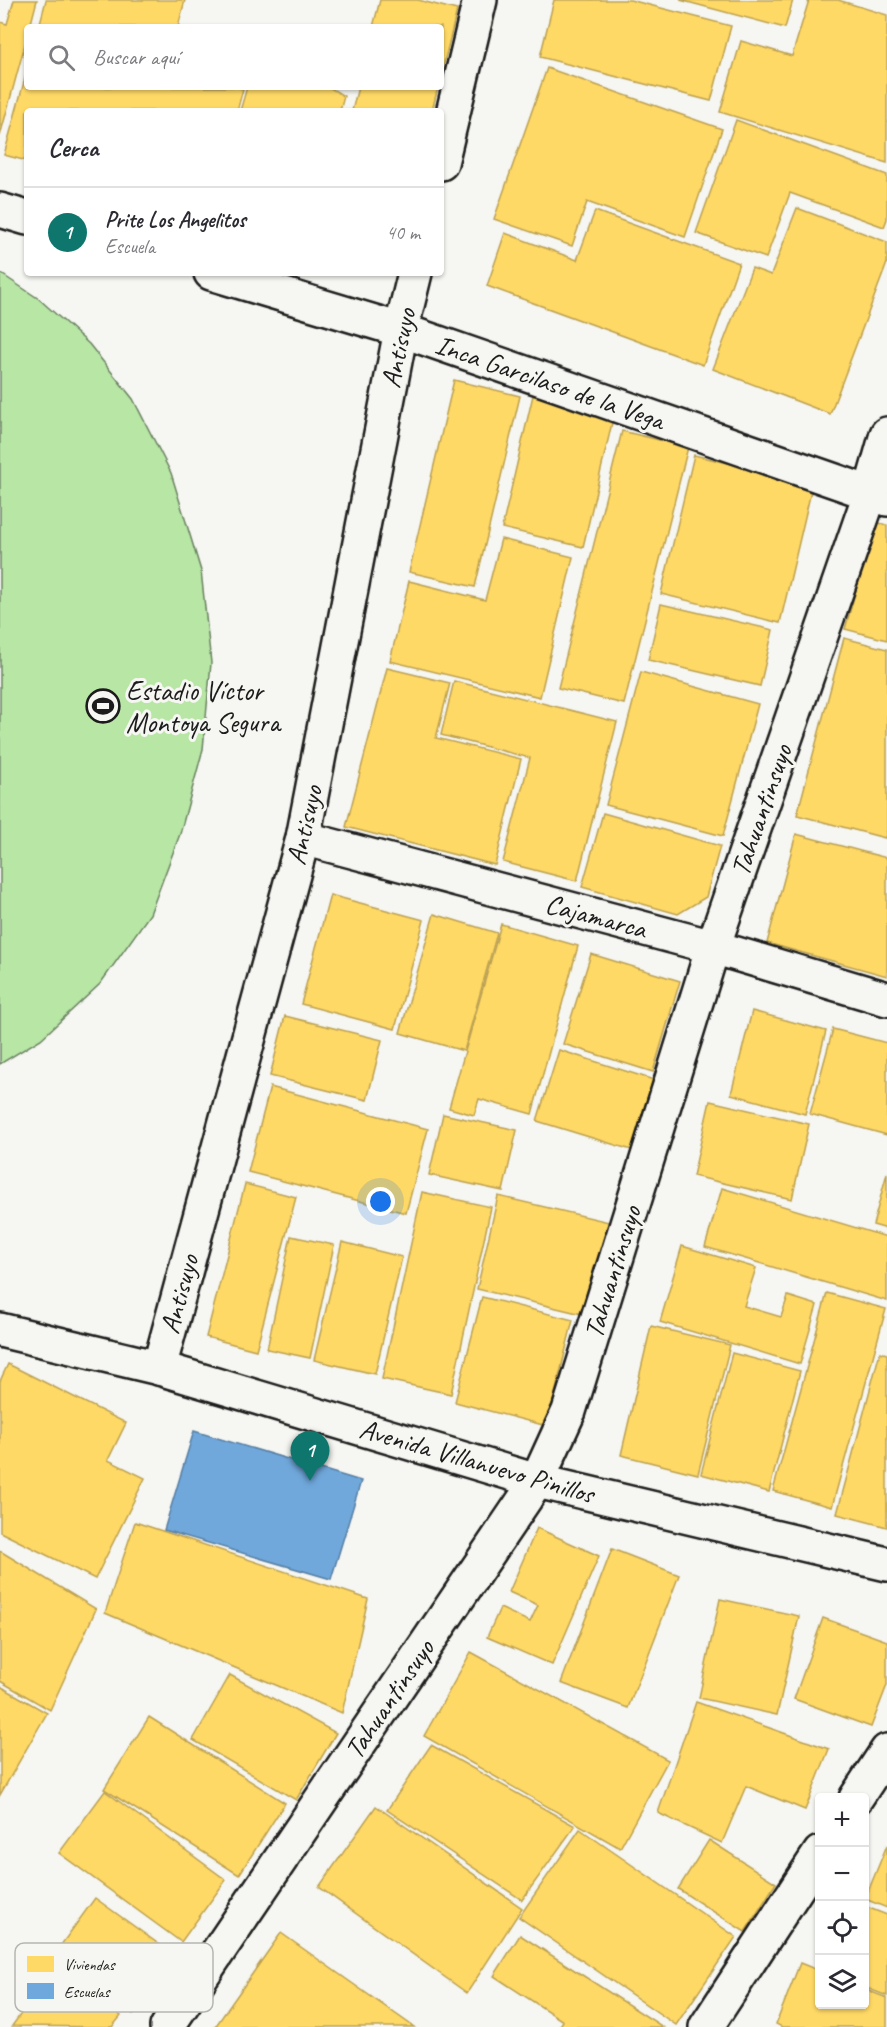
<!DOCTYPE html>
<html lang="es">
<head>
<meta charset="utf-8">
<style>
	:root { --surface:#fff; --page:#f2f2f3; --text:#2b2b33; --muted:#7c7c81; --line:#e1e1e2; --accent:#0f766e }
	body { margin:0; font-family:Caveat,sans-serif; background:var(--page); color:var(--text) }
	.controls { position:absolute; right:18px; bottom:18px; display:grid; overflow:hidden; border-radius:6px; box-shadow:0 2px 4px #0004 }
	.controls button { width:54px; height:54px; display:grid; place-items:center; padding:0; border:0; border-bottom:2px solid var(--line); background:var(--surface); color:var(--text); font:30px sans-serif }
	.you { position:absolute; left:381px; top:1202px; width:21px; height:21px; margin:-15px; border:4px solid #fff; border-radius:50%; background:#1a73e8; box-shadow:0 0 0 9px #1a73e833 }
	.badge { display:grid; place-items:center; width:39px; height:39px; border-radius:50%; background:var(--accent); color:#fff; font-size:20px; font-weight:700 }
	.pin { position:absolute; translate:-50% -50px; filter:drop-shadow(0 2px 3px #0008) }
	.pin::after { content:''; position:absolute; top:32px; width:21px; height:18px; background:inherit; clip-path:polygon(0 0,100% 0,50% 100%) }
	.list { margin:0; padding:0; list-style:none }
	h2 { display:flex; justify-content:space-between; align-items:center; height:78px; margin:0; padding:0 24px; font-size:26px }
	h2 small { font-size:20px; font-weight:400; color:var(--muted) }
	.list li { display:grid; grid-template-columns:39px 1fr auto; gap:18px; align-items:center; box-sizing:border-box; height:90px; padding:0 24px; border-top:2px solid var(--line) }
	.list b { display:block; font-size:22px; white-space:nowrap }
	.list p { margin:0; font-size:20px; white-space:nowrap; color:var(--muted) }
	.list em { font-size:20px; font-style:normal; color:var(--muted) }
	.icon { flex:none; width:33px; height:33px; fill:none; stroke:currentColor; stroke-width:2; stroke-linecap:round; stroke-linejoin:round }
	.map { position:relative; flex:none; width:887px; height:2027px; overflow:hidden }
	.search { position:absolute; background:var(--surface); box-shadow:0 2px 4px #0004; left:24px; top:24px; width:420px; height:66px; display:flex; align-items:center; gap:15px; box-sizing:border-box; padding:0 21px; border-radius:6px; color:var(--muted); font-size:22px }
	.panel { position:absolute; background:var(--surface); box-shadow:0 2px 4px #0004; left:24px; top:108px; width:420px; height:168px; border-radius:6px }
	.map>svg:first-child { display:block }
</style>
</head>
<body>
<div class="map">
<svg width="887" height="2027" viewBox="0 0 887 2027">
	<rect width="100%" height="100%" fill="#f6f6f2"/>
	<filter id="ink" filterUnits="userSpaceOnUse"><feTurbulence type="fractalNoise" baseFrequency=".0167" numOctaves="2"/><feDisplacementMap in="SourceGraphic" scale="12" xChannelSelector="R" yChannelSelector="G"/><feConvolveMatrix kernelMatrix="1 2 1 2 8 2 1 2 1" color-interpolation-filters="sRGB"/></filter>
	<g filter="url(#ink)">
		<!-- green -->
		<polygon fill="#b7e6a5" stroke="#6a8160" stroke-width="1.5" points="0,273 39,299 89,344 133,399 171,473 201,571 211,663 203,749 180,834 150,914 100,984 41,1039 0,1064"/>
		<!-- homes -->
		<g fill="#ffd966" stroke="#bba050" stroke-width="1.5">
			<polygon points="14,0 37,0 30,27 27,27 27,37 0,136 0,22 7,24"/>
			<polygon points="46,0 185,0 178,27 39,27"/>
			<polygon points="380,0 418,0 457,10 441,75 441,27 373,27"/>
			<polygon points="554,0 630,0 731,26 711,101 540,57"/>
			<polygon points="680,0 793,0 785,28"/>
			<polygon points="809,0 838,0 887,15 887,163 720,112 741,41 792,56"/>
			<polygon points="547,68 722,129 685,237 587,202 572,246 494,219"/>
			<polygon points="27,71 27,87 235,87 243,89 237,111 27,111 27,161 4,155"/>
			<polygon points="247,87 329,87 344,96 340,111 240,111"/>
			<polygon points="358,87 438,87 432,111 352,111"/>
			<polygon points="736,120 887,175 887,219 884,227 790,193 766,258 696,233"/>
			<polygon points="797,208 887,242 887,263 830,414 713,369 752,268 771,275"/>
			<polygon points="595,211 739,263 703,365 487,286 505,233 577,260"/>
			<polygon points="454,380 520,396 475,587 409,572"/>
			<polygon points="534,391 615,410 583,547 502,528"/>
			<polygon points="622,431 688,447 624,704 558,688"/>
			<polygon points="694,455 813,483 780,623 661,594"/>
			<polygon points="875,522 887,525 887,640 845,629"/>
			<polygon points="501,539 573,557 540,697 390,661 409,581 485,600"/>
			<polygon points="661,604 773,630 760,686 648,660"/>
			<polygon points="844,638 887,649 887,830 885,838 797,815"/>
			<polygon points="387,668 450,683 436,738 521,759 495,865 346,827"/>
			<polygon points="641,672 758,704 723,836 606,805"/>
			<polygon points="454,681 617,722 577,881 503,862 530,758 441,735"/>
			<polygon points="603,813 720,846 706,897 678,914 582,887"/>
			<polygon points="796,834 887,858 887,976 767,943"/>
			<polygon points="330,895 424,920 395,1029 301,1004"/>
			<polygon points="434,914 497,933 464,1051 400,1033"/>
			<polygon points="501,924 578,946 532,1114 479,1099 474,1115 449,1108"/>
			<polygon points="591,954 680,981 653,1072 563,1044"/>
			<polygon points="752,1011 826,1031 805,1114 731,1094"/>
			<polygon points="285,1016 382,1040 367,1100 270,1076"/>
			<polygon points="833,1029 887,1043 887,1135 810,1114"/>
			<polygon points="559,1050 657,1081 635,1151 537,1121"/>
			<polygon points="270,1087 428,1129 406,1213 248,1172"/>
			<polygon points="710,1101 809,1124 792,1199 693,1176"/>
			<polygon points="443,1114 517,1130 503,1191 429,1175"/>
			<polygon points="887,1173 887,1229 873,1225"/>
			<polygon points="245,1184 296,1197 256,1350 206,1337"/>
			<polygon points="722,1188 887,1237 887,1301 705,1247"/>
			<polygon points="422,1192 491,1207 451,1394 382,1379"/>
			<polygon points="498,1196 609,1222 586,1315 477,1289"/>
			<polygon points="291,1236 334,1245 310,1358 267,1349"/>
			<polygon points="342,1242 402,1257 375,1374 314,1360"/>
			<polygon points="682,1246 756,1268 744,1306 781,1317 788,1296 817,1305 800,1364 660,1322"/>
			<polygon points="827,1293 886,1309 832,1507 773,1491"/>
			<polygon points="482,1297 573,1320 547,1426 455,1402"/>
			<polygon points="651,1326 730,1345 698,1474 621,1455"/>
			<polygon points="880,1352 887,1354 887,1527 837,1514"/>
			<polygon points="732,1353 800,1371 769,1492 701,1474"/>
			<polygon points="8,1364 126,1423 108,1460 145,1478 95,1579 0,1532 0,1381"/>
			<polygon points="135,1522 368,1599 342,1713 105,1613"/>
			<polygon points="537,1528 599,1556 552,1665 487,1637 500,1608 530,1622 538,1605 509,1592"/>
			<polygon points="612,1549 679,1575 628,1708 561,1683"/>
			<polygon points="0,1551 96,1609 50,1710 0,1681"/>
			<polygon points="720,1599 799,1616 777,1715 699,1698"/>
			<polygon points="823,1618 887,1641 887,1685 871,1727 794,1699"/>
			<polygon points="471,1652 668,1760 620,1848 424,1736"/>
			<polygon points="230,1675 336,1733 296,1800 193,1740"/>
			<polygon points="0,1686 47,1713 0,1795"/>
			<polygon points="696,1702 829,1749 805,1810 746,1786 722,1843 658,1813"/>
			<polygon points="149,1717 285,1803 239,1875 104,1789"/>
			<polygon points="431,1745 575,1826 522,1900 387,1810"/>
			<polygon points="105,1791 226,1880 181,1942 59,1853"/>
			<polygon points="376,1806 522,1908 467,1993 319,1887"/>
			<polygon points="580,1829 736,1937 676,2025 519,1917"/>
			<polygon points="709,1840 776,1883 745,1932 678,1889"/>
			<polygon points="887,1845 887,1908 865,1899"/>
			<polygon points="95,1898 175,1956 133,2014 53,1956"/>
			<polygon points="864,1906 887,1915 887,1996 864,1987"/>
			<polygon points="281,1933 414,2027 215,2027"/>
			<polygon points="520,1935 663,2027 559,2027 563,2021 494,1976"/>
			<polygon points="800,1963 820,1971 820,2004 864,2004 864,1989 887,1998 887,2027 782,2027 776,2024"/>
			<polygon points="55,1967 121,2016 112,2027 12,2026"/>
		</g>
		<!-- schools -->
		<polygon fill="#6fa8dc" stroke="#567ea2" stroke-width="1.5" points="194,1431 361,1481 331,1579 164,1530"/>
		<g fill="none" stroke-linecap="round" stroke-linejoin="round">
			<!-- minor casing -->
			<g stroke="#1c1c1c" stroke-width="38">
				<g id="minor">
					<polyline points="441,163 480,0"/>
					<polyline points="0,210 27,218"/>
					<polyline points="211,273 401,330 887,499"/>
					<polyline points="303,838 713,947 887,999"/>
					<polyline points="0,1330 159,1368 537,1481 887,1564"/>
					<polyline points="159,1368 303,838 401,330 415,273"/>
					<polyline points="856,1798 887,1751"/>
					<polyline points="167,2027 537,1481 569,1411 713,947 870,494 887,434"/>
					<polyline points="706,2027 820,1853"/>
				</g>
			</g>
			<!-- minor -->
			<use href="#minor" stroke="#f6f6f2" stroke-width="33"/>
		</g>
	</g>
	<!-- icons -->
	<defs>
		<g id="stadium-ring" transform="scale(1.725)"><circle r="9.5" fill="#f6f6f2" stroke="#1c1c1c" stroke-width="1.5"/><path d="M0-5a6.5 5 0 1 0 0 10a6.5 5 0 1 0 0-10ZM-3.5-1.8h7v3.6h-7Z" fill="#1c1c1c"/></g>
	</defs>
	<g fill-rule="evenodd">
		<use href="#stadium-ring" x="103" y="706"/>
	</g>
	<g text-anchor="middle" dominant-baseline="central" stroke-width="6" stroke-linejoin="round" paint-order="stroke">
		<!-- street labels -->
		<g font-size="28" fill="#1c1c1c" stroke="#f6f6f2">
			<text transform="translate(398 348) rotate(-78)">Antisuyo</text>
			<text transform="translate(550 382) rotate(19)">Inca Garcilaso de la Vega</text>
			<text transform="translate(761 810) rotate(-71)">Tahuantinsuyo</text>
			<text transform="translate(304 825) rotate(-77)">Antisuyo</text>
			<text transform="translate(596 916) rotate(15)">Cajamarca</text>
			<text transform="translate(612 1272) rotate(-73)">Tahuantinsuyo</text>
			<text transform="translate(179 1294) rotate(-75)">Antisuyo</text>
			<text transform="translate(477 1461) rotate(16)">Avenida Villanuevo Pinillos</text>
			<text transform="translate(389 1699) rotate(-56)">Tahuantinsuyo</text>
		</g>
		<!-- poi labels -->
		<g font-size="28" fill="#1c1c1c" stroke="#f6f6f2" text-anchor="start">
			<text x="126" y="690">Estadio Víctor<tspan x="126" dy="32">Montoya Segura</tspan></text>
		</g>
	</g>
	<!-- legend -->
	<rect x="15" y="1943" width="198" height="69" rx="9" fill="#f6f6f2" stroke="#b5b5b2" stroke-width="1.5"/>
	<rect x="27" y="1956" width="27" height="16" fill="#ffd966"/>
	<rect x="27" y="1983" width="27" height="16" fill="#6fa8dc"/>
	<g font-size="16" fill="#1c1c1c">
		<text x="64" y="1970">Viviendas</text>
		<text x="64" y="1997">Escuelas</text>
	</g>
</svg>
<div class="controls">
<button>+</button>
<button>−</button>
<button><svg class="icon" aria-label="locate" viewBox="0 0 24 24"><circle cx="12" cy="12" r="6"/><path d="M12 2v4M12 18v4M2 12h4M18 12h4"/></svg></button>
<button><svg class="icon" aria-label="layers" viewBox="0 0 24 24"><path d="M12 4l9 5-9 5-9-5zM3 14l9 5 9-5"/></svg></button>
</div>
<div class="you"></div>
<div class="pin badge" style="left:310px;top:1481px">1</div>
<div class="search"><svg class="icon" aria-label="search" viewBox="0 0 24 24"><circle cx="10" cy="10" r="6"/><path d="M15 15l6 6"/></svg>Buscar aquí</div>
<section class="panel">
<h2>Cerca<small></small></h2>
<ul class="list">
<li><span class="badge">1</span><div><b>Prite Los Angelitos</b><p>Escuela</p></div><em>40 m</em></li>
</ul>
</section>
</div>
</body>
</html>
